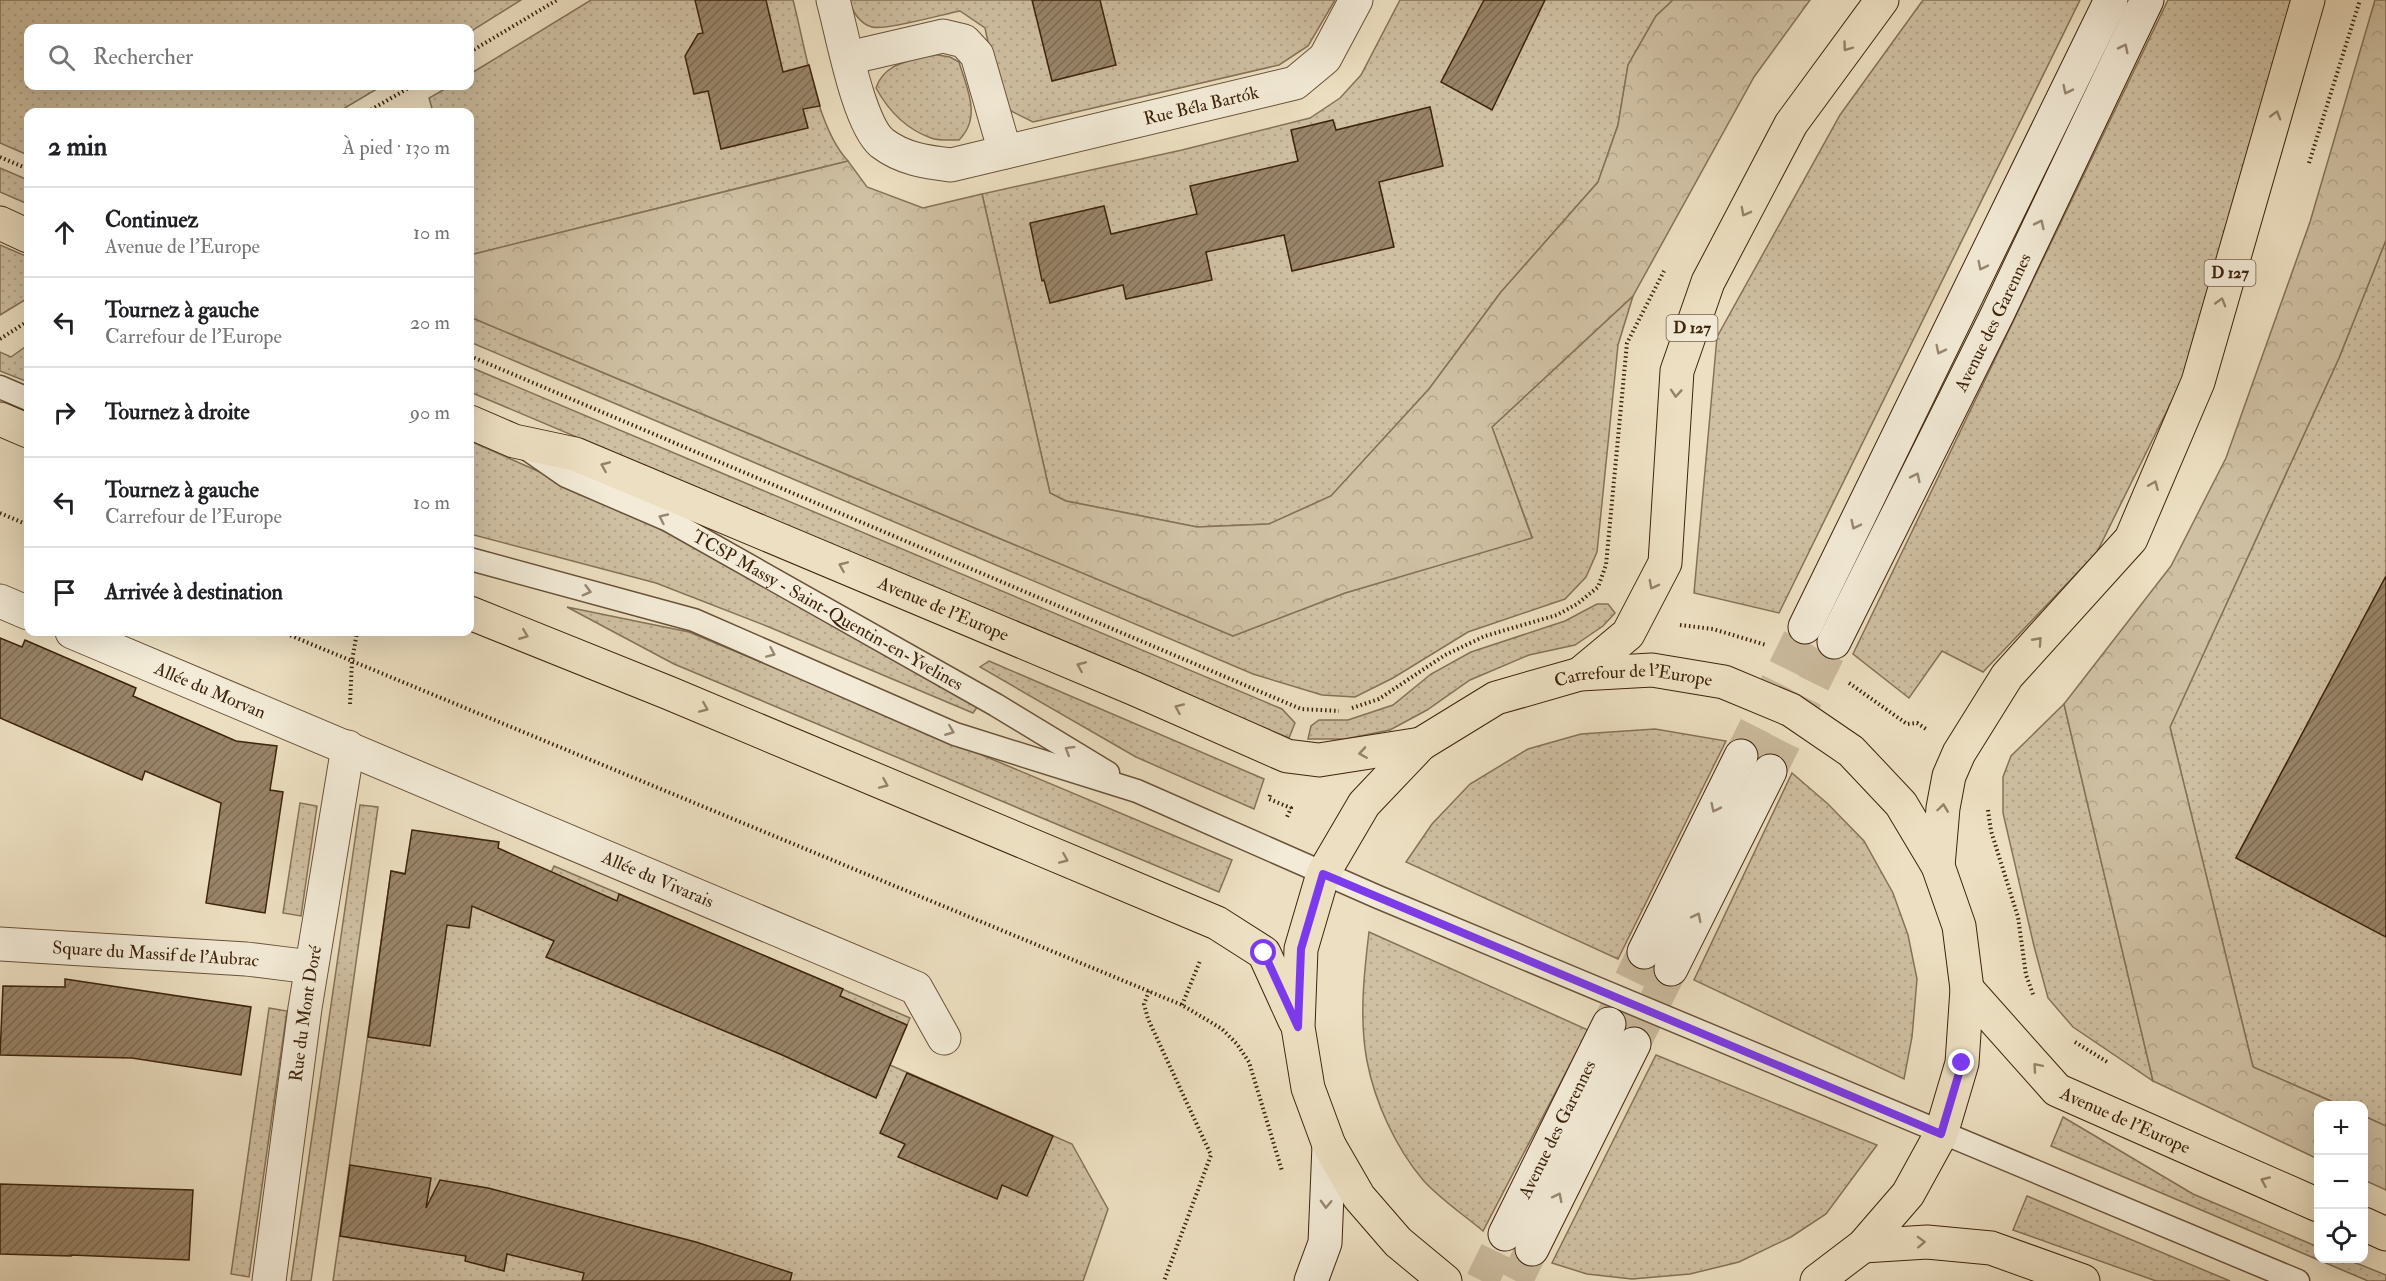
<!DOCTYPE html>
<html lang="fr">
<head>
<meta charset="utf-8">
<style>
	:root { --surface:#fff; --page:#f2f2f2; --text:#202124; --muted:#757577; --line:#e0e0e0 }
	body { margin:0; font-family:"IM FELL Double Pica",serif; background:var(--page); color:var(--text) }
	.controls { position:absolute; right:18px; bottom:18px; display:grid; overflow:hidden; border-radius:12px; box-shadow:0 6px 24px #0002 }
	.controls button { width:54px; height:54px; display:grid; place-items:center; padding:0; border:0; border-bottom:2px solid var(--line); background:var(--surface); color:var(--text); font:30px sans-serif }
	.stop { position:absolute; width:18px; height:18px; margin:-14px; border:4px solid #7c3aed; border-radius:50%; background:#fff }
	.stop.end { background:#7c3aed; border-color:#fff; box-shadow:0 2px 6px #0008 }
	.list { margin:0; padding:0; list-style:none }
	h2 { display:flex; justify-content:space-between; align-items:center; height:78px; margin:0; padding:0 24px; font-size:26px }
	h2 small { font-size:20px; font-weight:400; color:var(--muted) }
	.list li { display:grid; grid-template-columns:39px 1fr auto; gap:18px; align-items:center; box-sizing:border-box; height:90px; padding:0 24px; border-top:2px solid var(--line) }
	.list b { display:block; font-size:22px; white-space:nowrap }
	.list p { margin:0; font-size:20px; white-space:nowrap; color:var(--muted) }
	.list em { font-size:20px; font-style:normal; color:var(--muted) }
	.icon { flex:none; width:33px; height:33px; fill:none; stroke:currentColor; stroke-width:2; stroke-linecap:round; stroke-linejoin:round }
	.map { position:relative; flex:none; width:2386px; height:1281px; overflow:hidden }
	.search { position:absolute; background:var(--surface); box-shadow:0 6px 24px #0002; left:24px; top:24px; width:450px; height:66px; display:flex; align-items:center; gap:15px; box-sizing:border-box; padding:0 21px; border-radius:12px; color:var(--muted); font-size:22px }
	.panel { position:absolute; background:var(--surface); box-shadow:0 6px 24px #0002; left:24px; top:108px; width:450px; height:528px; border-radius:12px }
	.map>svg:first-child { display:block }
</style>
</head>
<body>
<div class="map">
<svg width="2386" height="1281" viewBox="0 0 2386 1281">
	<defs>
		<pattern id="grass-dots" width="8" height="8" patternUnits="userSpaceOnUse" patternTransform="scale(1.5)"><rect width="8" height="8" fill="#cfc0a3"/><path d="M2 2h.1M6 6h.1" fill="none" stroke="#b3a58b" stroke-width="1.8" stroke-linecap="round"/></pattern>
		<pattern id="forest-crowns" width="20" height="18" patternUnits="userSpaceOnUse" patternTransform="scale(1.5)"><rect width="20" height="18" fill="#cfc0a3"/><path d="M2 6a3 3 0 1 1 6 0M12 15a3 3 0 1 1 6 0" fill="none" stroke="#b3a58b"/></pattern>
		<pattern id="building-hatch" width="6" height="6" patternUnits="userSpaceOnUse" patternTransform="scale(1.5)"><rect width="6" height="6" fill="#99856a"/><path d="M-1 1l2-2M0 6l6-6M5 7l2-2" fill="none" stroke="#7e6c55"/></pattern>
	</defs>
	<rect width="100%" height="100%" fill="#ede0c2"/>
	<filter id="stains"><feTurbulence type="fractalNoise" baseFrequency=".00333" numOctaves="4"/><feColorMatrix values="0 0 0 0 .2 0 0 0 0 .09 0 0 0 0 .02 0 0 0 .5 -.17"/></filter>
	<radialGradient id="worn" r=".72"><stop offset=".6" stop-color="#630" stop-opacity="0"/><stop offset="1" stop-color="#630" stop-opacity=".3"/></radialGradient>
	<!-- grass -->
	<g fill="url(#grass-dots)" stroke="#867257" stroke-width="1.5">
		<polygon points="0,0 521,0 470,32 470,28 28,28 28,86 382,86 338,112 28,112 28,155 0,143"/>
		<path d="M591 0H793C805 45 816 127 848 161L470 255V112H433L429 98 450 86H470V74Z"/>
		<path d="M849 0H1335L1308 46 1279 65 1033 122 1011 111 999 94 985 28 960 11C944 14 884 31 872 27 860 24 852 11 849 0Z"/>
		<polygon points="1400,0 1673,0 1656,16 1628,65 1618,125 1598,182 1501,292 1429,389 1331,496 1269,524 1197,527 1066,501 1050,493 982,194 1182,150 1310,118 1340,98 1361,75"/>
		<polygon points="1923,0 2080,0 1779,613 1694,593 1717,337 1840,115"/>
		<polygon points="2168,0 2294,0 2191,362 2097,552 1983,672 1942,651 1909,698 1853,654"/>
		<path d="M932 54 950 57 959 62C967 89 982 117 959 140 950 140 939 141 931 138 906 129 888 110 876 88 884 63 910 61 932 54Z"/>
		<polygon points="0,168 28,180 28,204 0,192"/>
		<polygon points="2386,240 2386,576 2236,858 2386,937 2386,1126 2364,1116 2364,1106 2340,1105 2253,1067 2170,727 2339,358"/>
		<polygon points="0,245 28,257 28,298 0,315"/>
		<polygon points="1633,296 1618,345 1597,552 1586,577 1565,599 1468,632 1393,678 1355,697 1322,695 1253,674 470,342 470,317 1233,636 1345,593 1532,537 1492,427"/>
		<polygon points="28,345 28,382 0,371 0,352 11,357"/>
		<polygon points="470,367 1282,709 1295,723 1289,738 470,392"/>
		<polygon points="470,441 612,504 755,578 978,706 973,713 769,627 656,583 470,534"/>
		<polygon points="1597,604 1608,604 1615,613 1603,626 1575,645 1529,655 1470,680 1427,710 1390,730 1345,739 1308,739 1311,726 1319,720 1348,720 1393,705 1431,674 1471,652 1565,621"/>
		<polygon points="567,607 689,632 1232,860 1219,892 674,664"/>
		<polygon points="989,661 1264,779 1254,809 1136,757 980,667"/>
		<polygon points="2064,704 2153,1081 2073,1027 2048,998 2034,946 2003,813 2003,777 2011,756"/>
		<polygon points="1655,729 1726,741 1618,959 1406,862 1432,824 1470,784 1528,749 1581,734"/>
		<polygon points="1792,773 1828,804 1864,841 1893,893 1908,935 1917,979 1912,1037 1904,1079 1694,980"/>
		<polygon points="300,803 317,806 301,916 283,913"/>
		<polygon points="360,805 378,807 311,1281 291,1281"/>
		<polygon points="455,836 477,839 541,894 554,866 910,1018 890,1065 1072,1144 1108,1209 1083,1281 333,1281 391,871 449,880"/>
		<path d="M1369 932 1588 1030 1483 1231C1464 1215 1440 1199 1423 1180 1396 1148 1375 1103 1367 1061 1359 1019 1364 973 1369 932Z"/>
		<polygon points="269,1008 287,1011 249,1277 231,1274"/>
		<polygon points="1656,1055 1877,1145 1826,1214 1791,1237 1739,1262 1690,1274 1632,1279 1587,1274 1552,1263"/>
		<polygon points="2063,1117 2193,1194 2318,1247 2318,1258 2346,1259 2386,1275 2386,1281 2368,1281 2051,1146"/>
		<polygon points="2027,1196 2230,1281 2156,1281 2013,1230"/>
	</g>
	<!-- forest -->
	<g fill="url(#forest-crowns)" stroke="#867257" stroke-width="1.5">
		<polygon points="1673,0 1810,0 1754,77 1633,296 1492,427 1532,538 1345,593 1233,636 470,317 470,255 848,161 867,187 923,208 982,194 1050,493 1066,501 1197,527 1269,524 1331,496 1429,389 1501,292 1598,182 1618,125 1628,65 1656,16"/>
		<polygon points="2375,0 2386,0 2386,240 2339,358 2170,727 2253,1067 2340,1105 2318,1106 2318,1159 2153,1081 2064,704 2171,566 2226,458 2310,222"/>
		<polygon points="2364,1116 2386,1126 2386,1190 2364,1180"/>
	</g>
	<!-- building -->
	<g fill="url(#building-hatch)" stroke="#3d230b" stroke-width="1.5">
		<polygon points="695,0 766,0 783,72 809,65 820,106 803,109 808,128 721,149 708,91 694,94 685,56 698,34 703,33"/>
		<polygon points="1032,0 1100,0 1116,65 1052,81"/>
		<polygon points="1484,0 1545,0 1492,110 1441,82"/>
		<polygon points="1430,107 1443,166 1379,182 1394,247 1292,271 1284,235 1206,252 1212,280 1126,299 1123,285 1050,303 1044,280 1042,281 1030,223 1104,206 1111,234 1197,214 1190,186 1298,161 1291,130 1333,120 1336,130"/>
		<polygon points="2386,576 2386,937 2236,858"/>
		<polygon points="0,638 22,647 25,640 136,688 133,696 236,741 277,746 270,790 283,792 265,913 206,903 221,803 145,771 142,780 0,718"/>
		<polygon points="412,830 499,842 498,848 617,901 619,894 843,989 840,996 907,1025 876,1098 780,1054 546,957 554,941 472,906 469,928 447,925 430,1046 368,1037 391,871 405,874"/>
		<polygon points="65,979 251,1007 241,1075 132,1058 0,1055 3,986 65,987"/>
		<polygon points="907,1073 1053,1136 1027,1196 1002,1185 997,1199 898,1157 905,1144 880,1133"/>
		<polygon points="350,1165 431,1178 426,1208 440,1180 488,1188 696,1242 792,1273 790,1281 582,1281 584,1273 507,1254 504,1271 465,1261 466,1256 340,1236"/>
		<polygon points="0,1184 193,1190 189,1260 71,1255 71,1256 0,1254"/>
	</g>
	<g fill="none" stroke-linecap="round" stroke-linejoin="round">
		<!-- secondary-tunnel -->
		<g stroke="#caba9d" stroke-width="33" stroke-dasharray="33 16" stroke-linecap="butt">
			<polyline points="1741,756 1805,627"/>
			<polyline points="1770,771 1834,642"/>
			<polyline points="1609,1024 1644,952"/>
			<polyline points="1634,1044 1671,969"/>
			<polyline points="1482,1281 1505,1234"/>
			<polyline points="1516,1281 1532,1249"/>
		</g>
		<!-- service casing -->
		<g stroke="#695239" stroke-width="25">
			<g id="service">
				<polyline points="0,387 28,399"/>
				<path id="s1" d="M527 449 566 476 668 520 996 705 1108 773"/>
				<polyline points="470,559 694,620 955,734 1137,791 1378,897 2298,1281"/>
			</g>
		</g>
		<!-- minor casing -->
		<g stroke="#695239" stroke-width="35">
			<g id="minor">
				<path id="s2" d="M833 0C842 32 858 123 882 143 903 159 926 162 951 165L1295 83 1325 58 1356 0"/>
				<polyline points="848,58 943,36 964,41 977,55 1005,152"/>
				<polyline points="0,601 28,613"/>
				<path id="s3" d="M72 632 916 988 944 1038"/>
				<path id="s4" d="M0 944 246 959 311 967"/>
				<path id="s5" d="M269 1281 305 1008 348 747"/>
			</g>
		</g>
		<!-- secondary casing -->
		<g stroke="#3d230b" stroke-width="35">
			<g id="secondary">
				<polyline points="1805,627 2111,0"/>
				<path id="s6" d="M1834 642 1997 315 2147 0"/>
				<polyline points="1644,952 1741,756"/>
				<polyline points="1671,969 1770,771"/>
				<path id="s7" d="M1505 1234 1609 1024"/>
				<polyline points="1532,1249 1634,1044"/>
				<polyline points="1311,1281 1325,1243 1329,1145"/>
			</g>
		</g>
		<!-- primary casing -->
		<g stroke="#3d230b" stroke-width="35">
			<g id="primary">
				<polyline points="0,223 28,236"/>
				<polyline points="0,419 28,431"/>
				<path id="s8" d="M470 422 514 441 575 454 1135 689 1287 756 1319 760 1421 744"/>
				<polyline points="470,613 669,693 1217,923 1264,953 1295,1021"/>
				<polyline points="1580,674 1628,634 1665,563 1677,371 1708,282 1791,124 1882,0"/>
				<polyline points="1938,866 1943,808 1949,776 1959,753 2007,676 2131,539 2198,382 2308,0"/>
				<path id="s9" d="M1967 989 2057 1090 2318 1205"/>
				<polyline points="2364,1224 2386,1234"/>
				<polyline points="1863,1246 1927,1242 1991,1248 2083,1281"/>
				<path id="s10" d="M1445 1281 1398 1242 1359 1197 1329 1145 1308 1088 1298 1027 1301 949 1323 874 1364 804 1421 744 1496 698 1580 674 1652 670 1724 682 1791 710 1851 751 1901 804 1938 866 1959 926 1967 989 1962 1063 1941 1134 1908 1194 1863 1246 1817 1281"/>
			</g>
		</g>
		<!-- path -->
		<g stroke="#3d230b" stroke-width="4" stroke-dasharray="1.5 3" stroke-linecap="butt">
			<polyline points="470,52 557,0"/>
			<polyline points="367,112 412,86"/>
			<polyline points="0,157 28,169"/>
			<polyline points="2309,163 2360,0"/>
			<polyline points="0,339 28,321"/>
			<polyline points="470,356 1301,709 1339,711"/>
			<polyline points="0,513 28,525"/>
			<polyline points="1680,625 1713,629 1766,645"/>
			<polyline points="282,632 1182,1005 1222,1029 1237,1044 1249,1062 1282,1171"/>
			<polyline points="1849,683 1907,724 1917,723 1926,729"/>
			<polyline points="350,704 352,661 357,632"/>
			<polyline points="1352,708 1379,699 1445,655 1485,636 1557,615 1577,604 1598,587 1606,565 1627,343 1664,271"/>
			<polyline points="1270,795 1269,799 1291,808 1287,817"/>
			<polyline points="1988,810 1991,831 2018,917 2026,975 2034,997"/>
			<polyline points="1149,991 1144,1004 1148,1019 1211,1155 1164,1281"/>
			<polyline points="1182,1005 1200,961"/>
			<polyline points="2075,1042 2109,1063"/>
		</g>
		<!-- service -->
		<use href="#service" stroke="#f3ebd7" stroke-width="22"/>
		<!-- minor -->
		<use href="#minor" stroke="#f3ebd7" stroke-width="33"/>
		<!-- secondary -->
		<use href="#secondary" stroke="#f3ebd7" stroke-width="33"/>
		<!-- primary -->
		<use href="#primary" stroke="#ede0c2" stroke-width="33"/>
	</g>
	<!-- one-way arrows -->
	<defs><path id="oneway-chevron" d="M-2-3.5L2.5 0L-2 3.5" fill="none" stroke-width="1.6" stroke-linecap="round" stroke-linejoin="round" transform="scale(1.5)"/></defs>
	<g stroke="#958266">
		<use href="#oneway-chevron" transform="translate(1847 47) rotate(126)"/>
		<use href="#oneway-chevron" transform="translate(2276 115) rotate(-74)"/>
		<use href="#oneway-chevron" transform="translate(1745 212) rotate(118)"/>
		<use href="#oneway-chevron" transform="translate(2221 302) rotate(-74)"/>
		<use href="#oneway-chevron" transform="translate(1676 393) rotate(94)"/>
		<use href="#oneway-chevron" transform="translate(605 466) rotate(-157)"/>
		<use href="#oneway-chevron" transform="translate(2154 485) rotate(-67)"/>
		<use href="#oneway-chevron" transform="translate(843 566) rotate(-157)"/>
		<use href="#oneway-chevron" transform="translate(1653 585) rotate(118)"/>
		<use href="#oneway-chevron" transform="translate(524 635) rotate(22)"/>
		<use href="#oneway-chevron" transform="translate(2038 641) rotate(-48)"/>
		<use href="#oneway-chevron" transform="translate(1081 666) rotate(-157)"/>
		<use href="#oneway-chevron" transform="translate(704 708) rotate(23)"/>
		<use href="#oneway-chevron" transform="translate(1179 708) rotate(-156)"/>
		<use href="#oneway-chevron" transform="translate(1363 753) rotate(171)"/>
		<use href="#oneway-chevron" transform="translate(884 784) rotate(23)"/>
		<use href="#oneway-chevron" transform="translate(1943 808) rotate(-82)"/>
		<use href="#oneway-chevron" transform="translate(1064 859) rotate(23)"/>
		<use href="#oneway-chevron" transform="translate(2037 1067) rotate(-131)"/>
		<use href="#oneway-chevron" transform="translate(2265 1181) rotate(-156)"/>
		<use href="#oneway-chevron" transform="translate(1921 1242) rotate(-2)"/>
	</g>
	<g stroke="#988771">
		<use href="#oneway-chevron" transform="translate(2124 48) rotate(-64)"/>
		<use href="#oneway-chevron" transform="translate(2067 90) rotate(116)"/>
		<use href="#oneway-chevron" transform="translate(2040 224) rotate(-64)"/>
		<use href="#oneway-chevron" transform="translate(1982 266) rotate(116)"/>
		<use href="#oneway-chevron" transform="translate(1940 350) rotate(116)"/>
		<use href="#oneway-chevron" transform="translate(1916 477) rotate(-64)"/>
		<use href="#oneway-chevron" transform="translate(663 518) rotate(-155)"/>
		<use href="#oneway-chevron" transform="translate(1855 525) rotate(116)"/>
		<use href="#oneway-chevron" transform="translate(587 591) rotate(15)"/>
		<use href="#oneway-chevron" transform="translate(771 653) rotate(24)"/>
		<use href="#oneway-chevron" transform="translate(950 731) rotate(22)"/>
		<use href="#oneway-chevron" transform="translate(1069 750) rotate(-149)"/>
		<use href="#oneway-chevron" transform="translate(1715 808) rotate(116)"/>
		<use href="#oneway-chevron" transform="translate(1697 917) rotate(-63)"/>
		<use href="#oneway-chevron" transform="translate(1558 1197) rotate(-63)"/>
		<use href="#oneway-chevron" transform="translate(1326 1204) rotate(92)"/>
	</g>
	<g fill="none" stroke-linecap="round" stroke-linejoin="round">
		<!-- route -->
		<polyline stroke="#7c3aed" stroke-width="8" points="1264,953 1298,1027 1301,949 1323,874 1941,1134 1962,1063"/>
	</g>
	<g text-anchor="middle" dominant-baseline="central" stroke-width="6" stroke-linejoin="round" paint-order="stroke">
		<!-- shield labels -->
		<g fill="#f3ebd7" stroke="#745f48" stroke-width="1.5">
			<rect x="2204.5" y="260" width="51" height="26" rx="4.5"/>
			<rect x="1666.5" y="315" width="51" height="26" rx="4.5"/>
		</g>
		<g font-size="16" font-weight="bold" fill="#3d230b">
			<text x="2230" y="273">D 127</text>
			<text x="1692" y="328">D 127</text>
		</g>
		<!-- street labels -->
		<g font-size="18" fill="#3d230b" stroke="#f3ebd7">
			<text stroke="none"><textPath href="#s2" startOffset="483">Rue Béla Bartók</textPath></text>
			<text stroke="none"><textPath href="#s6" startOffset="357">Avenue des Garennes</textPath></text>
			<text stroke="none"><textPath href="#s8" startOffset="510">Avenue de l'Europe</textPath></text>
			<text stroke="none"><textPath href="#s1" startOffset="342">TCSP Massy - Saint-Quentin-en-Yvelines</textPath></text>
			<text stroke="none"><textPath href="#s10" startOffset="852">Carrefour de l'Europe</textPath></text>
			<text stroke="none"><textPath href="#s3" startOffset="150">Allée du Morvan</textPath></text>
			<text stroke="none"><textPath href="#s3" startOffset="636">Allée du Vivarais</textPath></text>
			<text stroke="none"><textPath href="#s4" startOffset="156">Square du Massif de l'Aubrac</textPath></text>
			<text stroke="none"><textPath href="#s5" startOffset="270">Rue du Mont Doré</textPath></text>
			<text stroke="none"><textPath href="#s9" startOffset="210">Avenue de l'Europe</textPath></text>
			<text stroke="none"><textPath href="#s7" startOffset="117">Avenue des Garennes</textPath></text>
		</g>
	</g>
	<rect width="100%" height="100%" filter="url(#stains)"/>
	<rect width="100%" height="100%" fill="url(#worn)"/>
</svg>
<div class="controls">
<button>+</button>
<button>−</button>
<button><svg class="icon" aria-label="locate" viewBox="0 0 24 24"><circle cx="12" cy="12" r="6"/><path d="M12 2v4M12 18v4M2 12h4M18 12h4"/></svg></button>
</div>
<div class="stop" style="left:1264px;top:953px"></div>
<div class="stop end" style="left:1962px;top:1063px"></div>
<div class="search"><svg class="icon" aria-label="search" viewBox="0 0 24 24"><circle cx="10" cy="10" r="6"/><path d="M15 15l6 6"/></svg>Rechercher</div>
<section class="panel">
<h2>2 min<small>À pied · 130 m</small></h2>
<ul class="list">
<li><svg class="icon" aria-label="ahead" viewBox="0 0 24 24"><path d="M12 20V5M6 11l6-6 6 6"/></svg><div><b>Continuez</b><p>Avenue de l'Europe</p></div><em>10 m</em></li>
<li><svg class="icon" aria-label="left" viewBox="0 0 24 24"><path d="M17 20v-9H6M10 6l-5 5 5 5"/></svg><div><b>Tournez à gauche</b><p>Carrefour de l'Europe</p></div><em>20 m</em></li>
<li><svg class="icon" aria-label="right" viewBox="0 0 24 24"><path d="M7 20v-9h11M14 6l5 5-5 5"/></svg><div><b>Tournez à droite</b></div><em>90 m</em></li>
<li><svg class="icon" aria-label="left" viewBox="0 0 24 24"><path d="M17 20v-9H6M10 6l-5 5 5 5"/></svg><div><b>Tournez à gauche</b><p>Carrefour de l'Europe</p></div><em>10 m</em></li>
<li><svg class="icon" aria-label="arrive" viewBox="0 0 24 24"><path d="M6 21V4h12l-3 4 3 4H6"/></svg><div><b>Arrivée à destination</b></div></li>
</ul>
</section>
</div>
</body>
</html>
